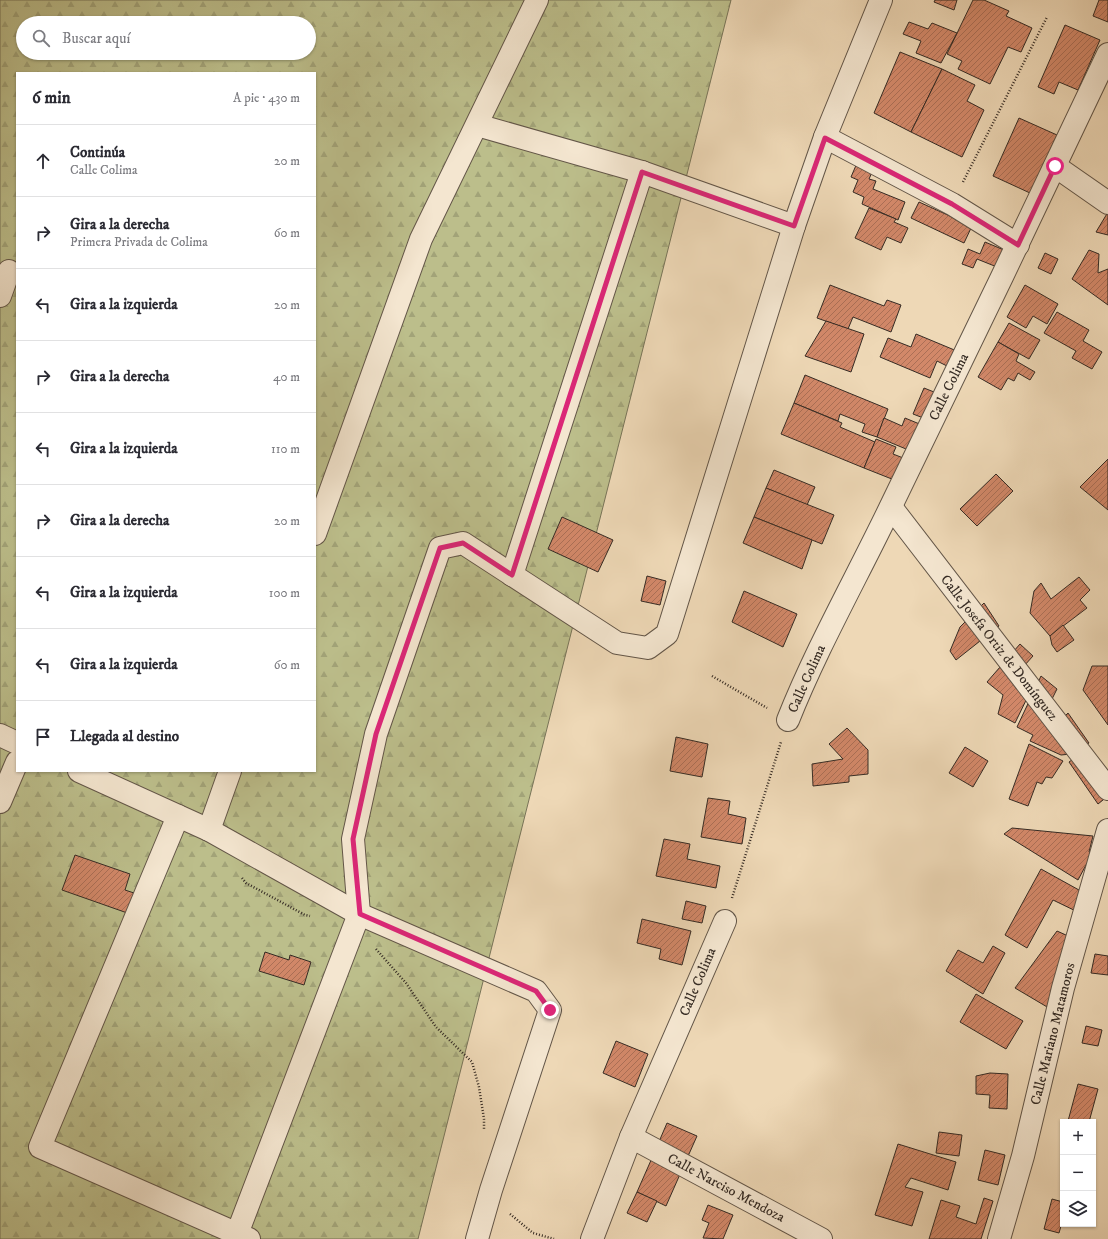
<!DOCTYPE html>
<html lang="es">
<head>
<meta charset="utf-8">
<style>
	:root { --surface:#fff; --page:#f2f2f3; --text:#2b2b33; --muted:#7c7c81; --line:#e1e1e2 }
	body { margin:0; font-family:"IM FELL DW Pica",serif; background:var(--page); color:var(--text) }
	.controls { position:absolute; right:12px; bottom:12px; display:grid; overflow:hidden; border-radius:0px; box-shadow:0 1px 3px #0004 }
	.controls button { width:36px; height:36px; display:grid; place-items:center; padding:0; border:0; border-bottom:1px solid var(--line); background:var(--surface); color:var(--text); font:20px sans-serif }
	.stop { position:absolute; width:12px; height:12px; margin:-9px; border:3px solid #db2777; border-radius:50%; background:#fff }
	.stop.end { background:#db2777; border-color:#fff; box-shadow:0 1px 4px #0008 }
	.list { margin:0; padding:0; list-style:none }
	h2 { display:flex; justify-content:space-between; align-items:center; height:52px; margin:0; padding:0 16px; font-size:17px }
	h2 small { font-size:13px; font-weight:400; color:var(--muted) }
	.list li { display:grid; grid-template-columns:26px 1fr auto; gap:12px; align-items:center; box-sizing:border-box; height:72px; padding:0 16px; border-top:1px solid var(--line) }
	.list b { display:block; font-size:15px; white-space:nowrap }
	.list p { margin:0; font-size:13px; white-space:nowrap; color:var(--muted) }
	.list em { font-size:13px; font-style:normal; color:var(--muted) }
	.icon { flex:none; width:22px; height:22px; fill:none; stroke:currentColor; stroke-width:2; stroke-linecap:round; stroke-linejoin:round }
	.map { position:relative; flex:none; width:1108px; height:1239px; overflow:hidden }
	.search { position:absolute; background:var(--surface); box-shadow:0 1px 3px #0004; left:16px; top:16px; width:300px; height:44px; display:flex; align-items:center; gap:10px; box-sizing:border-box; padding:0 14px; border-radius:22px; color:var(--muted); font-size:15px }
	.panel { position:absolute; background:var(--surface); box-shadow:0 1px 3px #0004; left:16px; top:72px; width:300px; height:700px; border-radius:0px }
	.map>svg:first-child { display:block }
</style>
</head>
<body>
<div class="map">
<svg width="1108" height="1239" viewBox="0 0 1108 1239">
	<defs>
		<pattern id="forest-firs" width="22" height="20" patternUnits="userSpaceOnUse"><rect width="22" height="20" fill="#bcbe8b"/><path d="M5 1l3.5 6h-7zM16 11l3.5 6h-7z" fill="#a2a378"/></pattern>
		<pattern id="building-hatch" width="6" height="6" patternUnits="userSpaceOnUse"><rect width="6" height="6" fill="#d28869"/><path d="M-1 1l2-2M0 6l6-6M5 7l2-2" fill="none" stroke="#ab6f56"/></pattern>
	</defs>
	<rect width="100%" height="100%" fill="#eed8b6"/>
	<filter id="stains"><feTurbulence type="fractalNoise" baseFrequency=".005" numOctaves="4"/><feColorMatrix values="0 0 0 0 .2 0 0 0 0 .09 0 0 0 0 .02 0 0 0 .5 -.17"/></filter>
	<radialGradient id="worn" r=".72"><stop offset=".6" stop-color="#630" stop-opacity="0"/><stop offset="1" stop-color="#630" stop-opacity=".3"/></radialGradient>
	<!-- forest -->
	<path fill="url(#forest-firs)" stroke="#787458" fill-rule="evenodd" d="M0 0H731L418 1239H0ZM23 23H309V53H23ZM17 73H315V771H17Z"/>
	<!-- building -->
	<g fill="url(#building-hatch)" stroke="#352b24">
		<polygon points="935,0 957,0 954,10 934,2"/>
		<polygon points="973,0 984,0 1009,11 1006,16 1032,28 1021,52 1008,47 990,84 958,69 962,61 947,54"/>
		<polygon points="1099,0 1108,0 1108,22 1093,16"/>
		<polygon points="909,22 928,29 932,23 957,33 941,63 916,53 921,41 903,34"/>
		<polygon points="1065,25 1100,40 1078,90 1059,82 1054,94 1038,87"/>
		<polygon points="900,52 942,69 911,132 874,113"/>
		<polygon points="942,69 975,85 967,101 984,110 962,157 911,132"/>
		<polygon points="1019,118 1057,135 1030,193 993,176"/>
		<polygon points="857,163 873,170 869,179 876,181 873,189 905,202 898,220 862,204 864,197 853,192 858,180 851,177"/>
		<polygon points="919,202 972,226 964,243 911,218"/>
		<polygon points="869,208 896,219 894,222 908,228 901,243 887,237 881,250 855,238"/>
		<polygon points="1108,212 1108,235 1096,232"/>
		<polygon points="985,242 1004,250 997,267 977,259 973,268 962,264 968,249 980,254"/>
		<polygon points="1089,250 1099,254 1098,273 1108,269 1108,305 1072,279"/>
		<polygon points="1045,253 1058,259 1051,274 1038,268"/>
		<polygon points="830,285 884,306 887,300 901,305 891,332 853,317 848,329 817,318"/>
		<polygon points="1025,285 1058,304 1047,324 1033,316 1026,328 1007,317"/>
		<polygon points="1057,312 1089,330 1083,341 1102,352 1092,369 1072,358 1076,351 1044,333"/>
		<polygon points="826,321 864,334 851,372 805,356"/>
		<polygon points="1009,323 1040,340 1029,359 998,342"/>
		<polygon points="916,334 964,354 947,366 937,361 930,378 880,357 888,338 911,347"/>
		<polygon points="998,342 1019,354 1016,361 1035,372 1030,380 1018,373 1014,381 1008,378 1001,390 978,377"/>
		<polygon points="805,375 888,409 877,437 862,432 865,424 840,414 838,421 794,403"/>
		<polygon points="924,388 949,398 939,424 913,414"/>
		<polygon points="794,403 842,423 840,427 875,442 864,468 781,434"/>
		<polygon points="884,418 902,426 905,418 934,430 923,456 877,437"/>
		<polygon points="876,439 896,447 893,454 916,463 907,485 864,468"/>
		<polygon points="1108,459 1108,510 1080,487"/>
		<polygon points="774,470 815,487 807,505 766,488"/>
		<polygon points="996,474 1013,491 977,526 960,509"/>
		<polygon points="766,488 834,515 822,544 754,517"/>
		<polygon points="562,517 613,540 598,572 548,549"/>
		<polygon points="754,517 812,540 802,569 743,543"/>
		<polygon points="647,576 666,581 660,605 641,601"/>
		<polygon points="1079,577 1090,590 1080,600 1087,608 1050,636 1030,613 1034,591 1041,583 1051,599"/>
		<polygon points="744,591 797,614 783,647 732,622"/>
		<polygon points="984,603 999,626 956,660 950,651 960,627"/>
		<polygon points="1063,625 1074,640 1057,652 1052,645 1050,636"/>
		<polygon points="1020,644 1033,656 1024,666 1031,690 1015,723 998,714 1003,695 987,682"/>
		<polygon points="1092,666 1108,666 1108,725 1083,690"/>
		<polygon points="1041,676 1057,689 1048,707 1062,719 1068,713 1089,743 1071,754 1061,755 1030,741 1033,735 1017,727"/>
		<polygon points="847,728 868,750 868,774 849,776 849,782 813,786 812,764 843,759 829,744"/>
		<polygon points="676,737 708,744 702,777 670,771"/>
		<polygon points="1029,744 1063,761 1052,778 1046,777 1042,784 1037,782 1028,806 1009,799"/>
		<polygon points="965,747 988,761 973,787 949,773"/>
		<polygon points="1086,750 1108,796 1098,804 1069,762"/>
		<polygon points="708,798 730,801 728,814 746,818 742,844 701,837"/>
		<polygon points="1012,828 1093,836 1089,852 1098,855 1092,867 1086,865 1078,880 1004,834"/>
		<polygon points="664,839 690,844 687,859 720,866 716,888 656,876"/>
		<polygon points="75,855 130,874 125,890 140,895 133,915 62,890"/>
		<polygon points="1041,869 1088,895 1082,914 1053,900 1027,948 1005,935"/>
		<polygon points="686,901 706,906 702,923 682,919"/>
		<polygon points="642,919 691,931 682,965 659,959 661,949 637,943"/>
		<polygon points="1057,931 1077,940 1059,1014 1015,988"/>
		<polygon points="993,946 1005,953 983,994 946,971 958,950 983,963"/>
		<polygon points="265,952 289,960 290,955 311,962 304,985 259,971"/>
		<polygon points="1095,954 1108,956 1108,975 1091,973"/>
		<polygon points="976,994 1023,1021 1006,1049 960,1022"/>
		<polygon points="1086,1026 1102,1030 1098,1046 1082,1043"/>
		<polygon points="616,1041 648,1054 635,1087 603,1073"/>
		<polygon points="990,1073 1008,1074 1007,1109 989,1108 990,1095 976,1094 976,1076"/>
		<polygon points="1078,1084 1098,1089 1089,1122 1068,1121"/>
		<polygon points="667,1123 697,1136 681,1172 652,1158"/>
		<polygon points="939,1132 962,1135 959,1156 936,1153"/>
		<polygon points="898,1144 956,1162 948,1190 911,1178 905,1187 923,1192 912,1226 875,1215"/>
		<polygon points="985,1150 1005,1155 998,1185 978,1180"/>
		<polygon points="652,1158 681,1172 666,1206 637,1192"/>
		<polygon points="637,1192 657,1201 647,1222 627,1213"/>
		<polygon points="984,1198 993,1201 981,1239 929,1239 941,1200 960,1206 956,1217 976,1224"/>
		<polygon points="1052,1199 1063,1202 1063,1219 1059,1233 1044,1229"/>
		<polygon points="708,1205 733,1215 723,1239 703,1238 709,1223 702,1220"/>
	</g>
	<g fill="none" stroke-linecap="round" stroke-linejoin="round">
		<!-- street casing -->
		<g stroke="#635648" stroke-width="24">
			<g id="street">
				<polyline points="477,125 642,172 794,226"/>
				<polyline points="825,137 952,204 1018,245"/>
				<polyline points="1055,166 1108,203"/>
				<polyline points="0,296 9,271"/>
				<polyline points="891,507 1108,789"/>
				<polyline points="315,534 421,239 537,0"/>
				<polyline points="512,575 642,172"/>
				<path d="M788 720C817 647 857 577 891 506 964 356 1037 205 1108 54"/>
				<polyline points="0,735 17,743"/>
				<polyline points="79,771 209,830 359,914 536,991 550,1010 491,1190 477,1239"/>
				<polyline points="0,802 17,762"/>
				<polyline points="178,816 40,1147 249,1239"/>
				<polyline points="209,830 230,771"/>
				<polyline points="631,1137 821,1239"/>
				<polyline points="237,1234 359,914 353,839 376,734 440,548 463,543 617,643 648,648 667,634 794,226 825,137 881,0"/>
				<polyline points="592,1239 631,1137 725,921"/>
				<polyline points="999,1239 1023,1156 1063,988 1108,830"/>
			</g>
		</g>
		<!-- path -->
		<g stroke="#352b24" stroke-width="2.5" stroke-dasharray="1 2" stroke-linecap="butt">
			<polyline points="963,182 1047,17"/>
			<polyline points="712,676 767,708"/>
			<polyline points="242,878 246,883 305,915 310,916"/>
			<polyline points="732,898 781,742"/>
			<polyline points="376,949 406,983 436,1027 472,1062 479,1087 484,1119 484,1130"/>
			<polyline points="510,1214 533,1233 554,1239"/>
		</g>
		<!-- street -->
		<use href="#street" stroke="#f4e6d0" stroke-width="22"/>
	</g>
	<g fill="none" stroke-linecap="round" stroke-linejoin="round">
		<!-- route -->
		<polyline stroke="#db2777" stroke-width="5" points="550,1010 536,991 360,914 353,839 376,734 440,548 463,543 512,575 642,172 794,226 825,138 952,204 1018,245 1055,166"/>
	</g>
	<g text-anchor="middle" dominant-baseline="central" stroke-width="3" stroke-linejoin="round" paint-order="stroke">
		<!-- street labels -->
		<g font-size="14" fill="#352b24" stroke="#f4e6d0">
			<text transform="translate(949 387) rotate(-64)">Calle Colima</text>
			<text transform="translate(999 648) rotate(52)">Calle Josefa Ortiz de Domínguez</text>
			<text transform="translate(807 679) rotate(-66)">Calle Colima</text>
			<text transform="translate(698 982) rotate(-67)">Calle Colima</text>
			<text transform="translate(1053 1034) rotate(-76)">Calle Mariano Matamoros</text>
			<text transform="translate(726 1188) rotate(28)">Calle Narciso Mendoza</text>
		</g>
	</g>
	<rect width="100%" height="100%" filter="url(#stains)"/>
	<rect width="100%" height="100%" fill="url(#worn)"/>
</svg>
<div class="controls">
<button>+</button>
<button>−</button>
<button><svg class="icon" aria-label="layers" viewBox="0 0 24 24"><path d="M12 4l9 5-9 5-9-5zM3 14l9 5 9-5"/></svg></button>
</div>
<div class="stop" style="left:1055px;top:166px"></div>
<div class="stop end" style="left:550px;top:1010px"></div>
<div class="search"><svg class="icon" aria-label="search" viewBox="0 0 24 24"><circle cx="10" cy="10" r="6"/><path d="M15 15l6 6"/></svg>Buscar aquí</div>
<section class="panel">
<h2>6 min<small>A pie · 430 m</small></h2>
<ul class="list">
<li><svg class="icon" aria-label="ahead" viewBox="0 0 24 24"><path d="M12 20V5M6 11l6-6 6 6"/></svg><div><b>Continúa</b><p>Calle Colima</p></div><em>20 m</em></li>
<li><svg class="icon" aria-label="right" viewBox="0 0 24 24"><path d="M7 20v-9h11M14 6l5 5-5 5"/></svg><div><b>Gira a la derecha</b><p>Primera Privada de Colima</p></div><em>60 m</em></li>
<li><svg class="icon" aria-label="left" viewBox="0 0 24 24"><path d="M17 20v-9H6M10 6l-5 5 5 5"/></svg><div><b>Gira a la izquierda</b></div><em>20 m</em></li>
<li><svg class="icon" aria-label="right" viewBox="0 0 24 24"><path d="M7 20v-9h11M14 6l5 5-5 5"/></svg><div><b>Gira a la derecha</b></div><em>40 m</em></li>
<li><svg class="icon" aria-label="left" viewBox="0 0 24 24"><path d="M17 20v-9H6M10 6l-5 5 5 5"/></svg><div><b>Gira a la izquierda</b></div><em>110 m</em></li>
<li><svg class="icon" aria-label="right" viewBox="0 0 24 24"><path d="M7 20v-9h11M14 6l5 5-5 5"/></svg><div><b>Gira a la derecha</b></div><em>20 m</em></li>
<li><svg class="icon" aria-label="left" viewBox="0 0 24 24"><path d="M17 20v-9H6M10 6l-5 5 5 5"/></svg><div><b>Gira a la izquierda</b></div><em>100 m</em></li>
<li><svg class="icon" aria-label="left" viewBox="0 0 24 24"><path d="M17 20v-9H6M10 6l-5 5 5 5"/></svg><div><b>Gira a la izquierda</b></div><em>60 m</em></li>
<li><svg class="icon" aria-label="arrive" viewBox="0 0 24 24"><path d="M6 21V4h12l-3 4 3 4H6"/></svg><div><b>Llegada al destino</b></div></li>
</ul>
</section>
</div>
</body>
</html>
